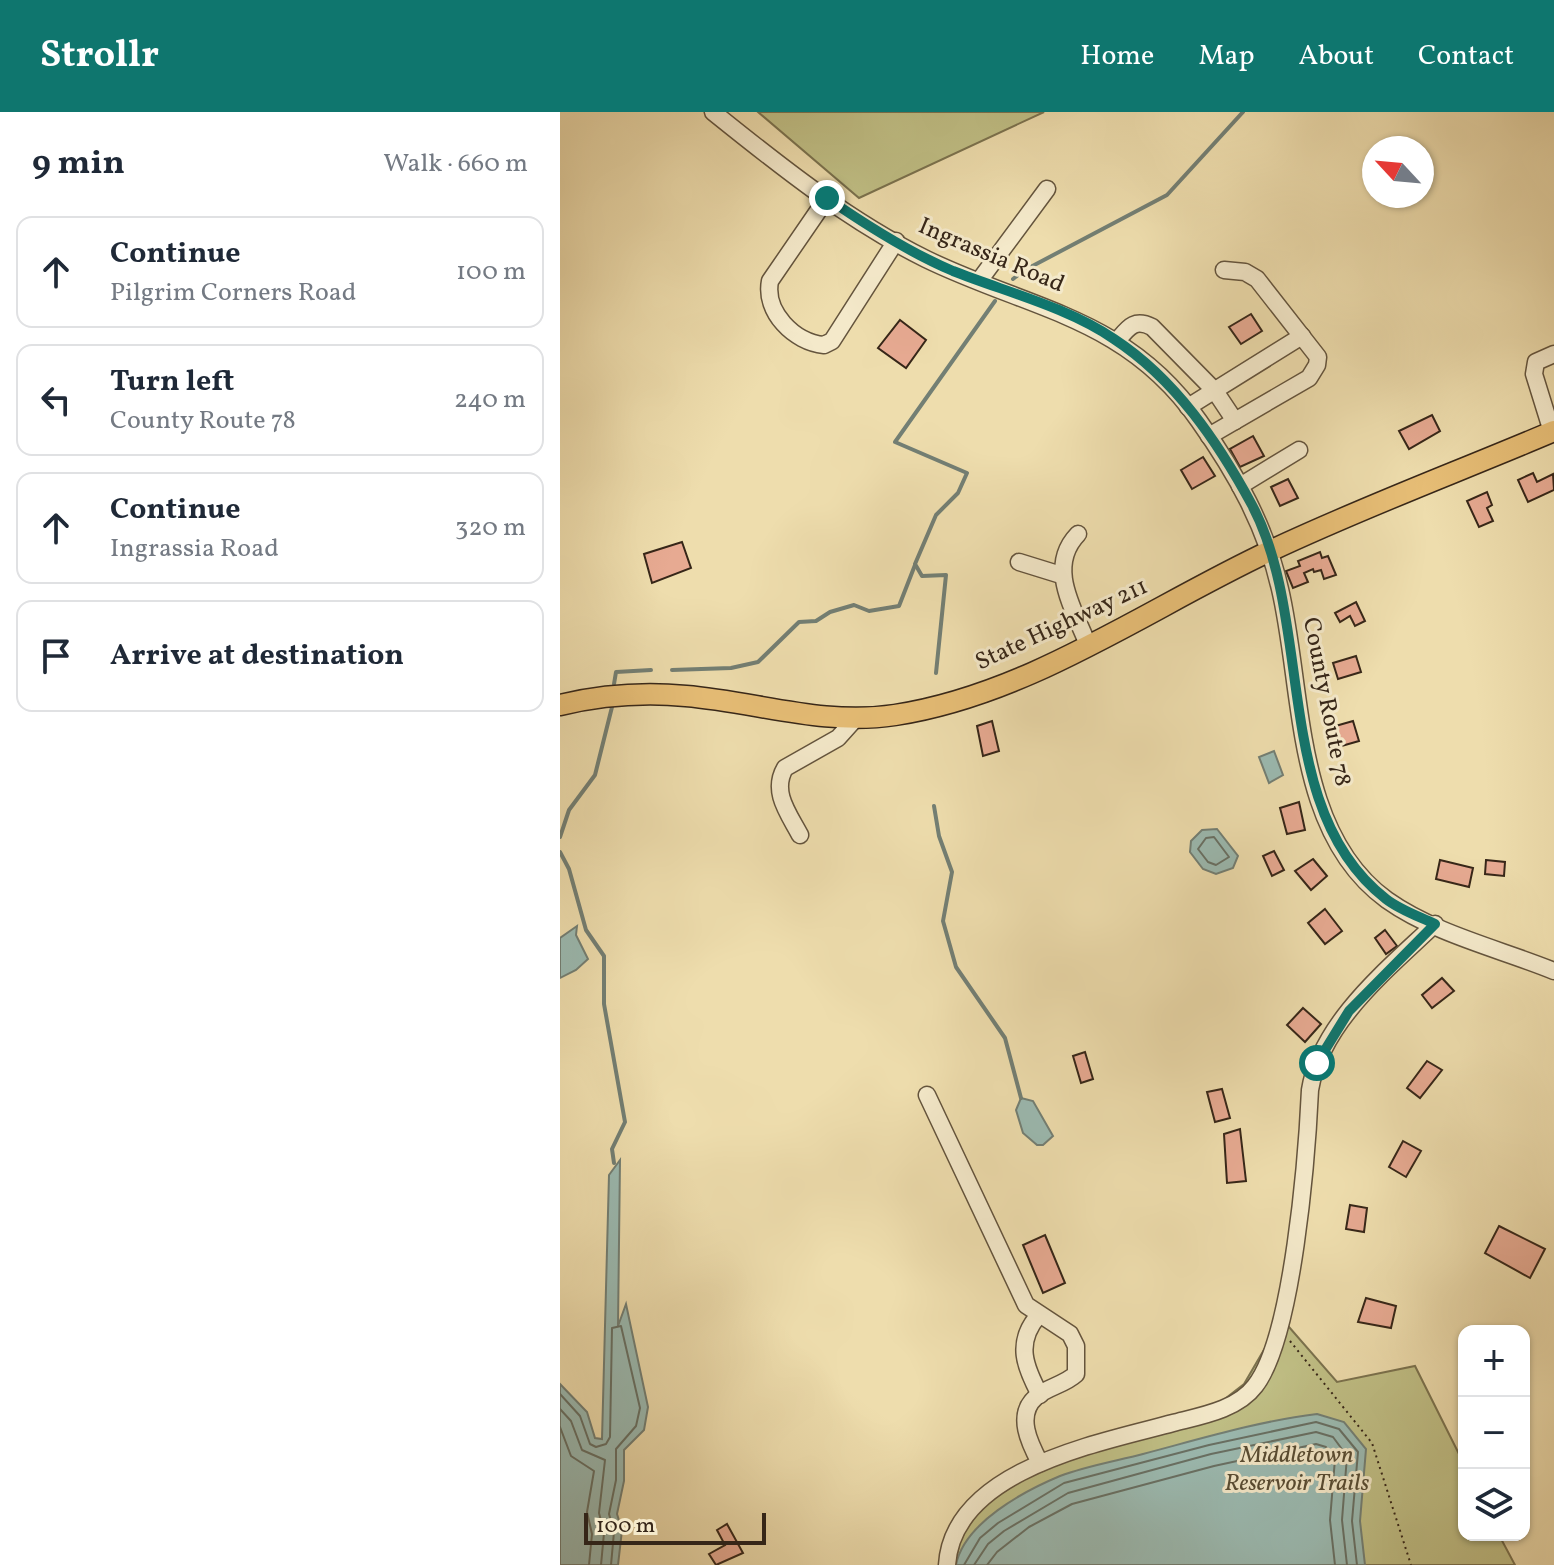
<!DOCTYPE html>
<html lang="en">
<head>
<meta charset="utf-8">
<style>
	:root { --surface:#fff; --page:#f6f6f7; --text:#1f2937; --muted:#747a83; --line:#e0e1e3; --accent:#0f766e }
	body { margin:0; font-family:Vollkorn,serif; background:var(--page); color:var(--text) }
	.controls { position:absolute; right:24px; bottom:24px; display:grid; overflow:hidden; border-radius:16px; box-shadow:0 2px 6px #0004 }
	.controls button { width:72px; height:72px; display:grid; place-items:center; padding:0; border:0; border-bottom:2px solid var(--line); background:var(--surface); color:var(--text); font:40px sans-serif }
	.compass { position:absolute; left:802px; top:24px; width:72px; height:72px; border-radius:50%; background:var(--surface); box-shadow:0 2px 6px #0004; rotate:296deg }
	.scale { position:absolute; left:24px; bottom:20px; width:182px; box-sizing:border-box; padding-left:8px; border:4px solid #362618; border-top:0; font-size:22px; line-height:28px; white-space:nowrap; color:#362618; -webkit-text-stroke:6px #f4e9ca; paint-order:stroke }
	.stop { position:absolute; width:24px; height:24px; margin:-18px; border:6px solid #0f766e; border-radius:50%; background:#fff }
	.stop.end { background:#0f766e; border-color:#fff; box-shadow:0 2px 8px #0008 }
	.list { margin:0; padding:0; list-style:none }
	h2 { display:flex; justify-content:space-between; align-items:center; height:104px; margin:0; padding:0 32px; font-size:34px }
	h2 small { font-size:26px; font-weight:400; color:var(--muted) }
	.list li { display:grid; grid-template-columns:52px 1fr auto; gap:24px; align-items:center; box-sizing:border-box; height:112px; margin:0 16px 16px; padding:0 16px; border:2px solid var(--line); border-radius:16px }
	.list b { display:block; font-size:30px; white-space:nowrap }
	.list p { margin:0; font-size:26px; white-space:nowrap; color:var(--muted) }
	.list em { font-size:26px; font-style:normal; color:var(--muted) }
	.icon { flex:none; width:44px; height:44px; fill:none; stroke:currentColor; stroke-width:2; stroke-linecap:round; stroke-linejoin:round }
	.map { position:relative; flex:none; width:994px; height:1453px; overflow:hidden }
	header { display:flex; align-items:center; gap:48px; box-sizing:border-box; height:112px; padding:0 40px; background:var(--accent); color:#fff }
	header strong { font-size:38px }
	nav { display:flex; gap:44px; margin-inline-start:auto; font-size:28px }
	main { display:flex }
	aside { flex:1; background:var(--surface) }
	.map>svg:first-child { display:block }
</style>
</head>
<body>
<header>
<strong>Strollr</strong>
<nav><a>Home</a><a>Map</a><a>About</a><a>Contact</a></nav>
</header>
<main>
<aside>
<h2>9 min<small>Walk · 660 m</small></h2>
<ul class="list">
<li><svg class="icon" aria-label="ahead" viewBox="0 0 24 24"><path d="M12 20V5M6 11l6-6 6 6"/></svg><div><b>Continue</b><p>Pilgrim Corners Road</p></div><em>100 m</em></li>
<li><svg class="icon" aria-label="left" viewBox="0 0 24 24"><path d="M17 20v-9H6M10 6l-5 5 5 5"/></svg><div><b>Turn left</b><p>County Route 78</p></div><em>240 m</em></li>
<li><svg class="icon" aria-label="ahead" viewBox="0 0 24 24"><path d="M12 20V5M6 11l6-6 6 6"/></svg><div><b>Continue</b><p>Ingrassia Road</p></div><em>320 m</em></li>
<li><svg class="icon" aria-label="arrive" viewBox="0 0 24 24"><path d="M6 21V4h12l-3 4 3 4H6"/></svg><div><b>Arrive at destination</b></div></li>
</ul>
</aside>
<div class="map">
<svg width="994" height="1453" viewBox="0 0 994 1453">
	<rect width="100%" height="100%" fill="#eeddad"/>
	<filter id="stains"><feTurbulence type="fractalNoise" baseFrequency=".0025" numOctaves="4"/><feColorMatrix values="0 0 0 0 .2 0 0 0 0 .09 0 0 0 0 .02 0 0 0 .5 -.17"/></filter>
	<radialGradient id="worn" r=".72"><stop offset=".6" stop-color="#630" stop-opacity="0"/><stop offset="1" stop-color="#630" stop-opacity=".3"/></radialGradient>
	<!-- green -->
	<g fill="#c0bf85" stroke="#7b724e" stroke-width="2">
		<polygon points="198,0 484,0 299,86"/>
		<polygon points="722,1207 777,1270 855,1254 904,1352 904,1423 939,1423 955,1453 395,1453 403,1413 410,1402 471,1362 657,1293 684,1272"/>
	</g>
	<!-- water -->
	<g fill="#9bbab1" stroke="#737f74" stroke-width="2">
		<polygon points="714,639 723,663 709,671 699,645"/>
		<polygon points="657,717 678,744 673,756 656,762 643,757 630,740 631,729 642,718"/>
		<polygon points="17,814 16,823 28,847 16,858 0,866 0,826"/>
		<polygon points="461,986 473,989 493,1024 483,1033 477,1033 463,1021 456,998"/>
		<polygon points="60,1048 58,1214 66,1192 88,1295 84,1318 64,1338 64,1369 57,1402 62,1418 58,1453 0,1453 0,1272 27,1300 35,1326 42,1327 49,1063"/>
		<path d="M757 1302 784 1310 806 1337 800 1409 805 1453H396C404 1411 464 1379 500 1364 526 1354 556 1349 583 1342 640 1327 699 1309 757 1302Z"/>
	</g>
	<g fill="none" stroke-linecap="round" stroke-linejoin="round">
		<!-- shore -->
		<g stroke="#687064" stroke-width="2">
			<polygon points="654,725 669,745 656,753 648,750 638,737 646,726"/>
			<polyline points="0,1282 20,1304 30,1332 36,1335 46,1332 50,1325 52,1216 61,1214 80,1296 76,1314 56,1337 56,1368 49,1402 54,1420 51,1453"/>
			<polyline points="0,1297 11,1309 22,1338 45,1348 39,1401 44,1421 41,1453"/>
			<polyline points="0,1315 11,1344 34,1359 27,1400 32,1422 29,1453"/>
			<polyline points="404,1453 420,1426 438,1411 504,1371 649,1333 756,1310 779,1317 798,1340 792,1409 797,1453"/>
			<polyline points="414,1453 428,1432 444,1419 508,1381 651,1342 756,1320 773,1325 787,1344 782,1408 787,1453"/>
			<polyline points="427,1453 437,1440 469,1415 512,1392 654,1354 756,1332 766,1335 775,1347 770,1408 775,1453"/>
		</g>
		<!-- stream -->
		<g stroke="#737f74" stroke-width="4">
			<polyline points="453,167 463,159 607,83 683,0"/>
			<polyline points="112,558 171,556 198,550 239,510 256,509 270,500 294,493 309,499 339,494 355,453"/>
			<polyline points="376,561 386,463 362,464 355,452 376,403 398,381 407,361 335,330 435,189"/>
			<polyline points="54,572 56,560 91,558"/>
			<polyline points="374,694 379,724 392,760 383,809 396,855 445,926 461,986"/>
			<polyline points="0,725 9,698 35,663 52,595"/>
			<polyline points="0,740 9,757 26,818 44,844 44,892 65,1010 52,1037 54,1051"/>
		</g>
	</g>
	<!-- building -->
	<g fill="#e7aa92" stroke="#362618" stroke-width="2">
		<polygon points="691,202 702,219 681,232 669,215"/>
		<polygon points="340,208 366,228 346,256 318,236"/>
		<polygon points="872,303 880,319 849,337 839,319"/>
		<polygon points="693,324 704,344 680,355 670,337"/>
		<polygon points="643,345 655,364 632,377 621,358"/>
		<polygon points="973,361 977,370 993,362 994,378 968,390 958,368"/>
		<polygon points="728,367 738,386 720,394 711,375"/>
		<polygon points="927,380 932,393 927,396 933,409 919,415 907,389"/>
		<polygon points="122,430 131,456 92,471 84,442"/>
		<polygon points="760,440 762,446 768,444 776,463 764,467 761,458 754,460 753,457 744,461 748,470 733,476 726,459 740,454 738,449"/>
		<polygon points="796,490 805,509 795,514 790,504 780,510 775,501"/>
		<polygon points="796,544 801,560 778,567 773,551"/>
		<polygon points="432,609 439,639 423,644 417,614"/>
		<polygon points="793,609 799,629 778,635 772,615"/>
		<polygon points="739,690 745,718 727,722 720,696"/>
		<polygon points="714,739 724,758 712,764 703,744"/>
		<polygon points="753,747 767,764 751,778 735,759"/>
		<polygon points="880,748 913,756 909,775 876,767"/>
		<polygon points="926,748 945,750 944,764 925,762"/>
		<polygon points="765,797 782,819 765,832 748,811"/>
		<polygon points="825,818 837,834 826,842 815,826"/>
		<polygon points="882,866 894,879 872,896 862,883"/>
		<polygon points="743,896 761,912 745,930 727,913"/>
		<polygon points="525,940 533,967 521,971 513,944"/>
		<polygon points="867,949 882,958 860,986 847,976"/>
		<polygon points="662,977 670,1006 655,1010 647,980"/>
		<polygon points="680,1017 686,1069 667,1071 664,1022"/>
		<polygon points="843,1029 861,1039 846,1065 829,1055"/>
		<polygon points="790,1093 807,1096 804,1120 786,1117"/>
		<polygon points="939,1114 985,1137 970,1166 925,1141"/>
		<polygon points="485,1123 505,1171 483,1181 463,1133"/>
		<polygon points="806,1186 836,1194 831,1216 798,1210"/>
		<polygon points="167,1412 183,1441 156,1453 149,1442 165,1433 157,1418"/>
	</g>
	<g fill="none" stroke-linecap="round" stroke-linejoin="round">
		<!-- minor casing -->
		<g stroke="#64543d" stroke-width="19">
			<g id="minor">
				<path d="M153 0C220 54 289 109 366 147 471 198 567 205 639 309 676 361 706 415 720 477 744 579 733 720 827 788 875 822 940 837 994 859"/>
				<path d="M267 86 210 169C204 200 234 230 264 233L272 229 336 129"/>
				<polyline points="419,169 487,77"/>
				<path d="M557 229C568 216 574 206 592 215L655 279 675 309"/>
				<polyline points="628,295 742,224"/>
				<polyline points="992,320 974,262 976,250 994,242"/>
				<polyline points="649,324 749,266 757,253 758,245 697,167 685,160 664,158"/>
				<polyline points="680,374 739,338"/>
				<path d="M518 422C486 455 514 497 528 533"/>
				<polyline points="459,450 501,463"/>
				<path d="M240 723C229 702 211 680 225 656L278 626 296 606"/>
				<path d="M367 983 466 1193 510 1222 516 1234V1262C504 1273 487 1275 476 1285 455 1303 470 1332 480 1351"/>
				<path d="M478 1204C455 1231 465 1255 480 1283"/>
				<path d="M387 1453C393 1358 539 1331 613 1311 640 1304 677 1298 695 1274 733 1226 747 1043 750 978 761 910 828 857 875 812"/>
			</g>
		</g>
		<!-- major casing -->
		<g stroke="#362618" stroke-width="23">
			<path id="major" d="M0 593C42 583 83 580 126 584 197 590 263 614 335 603 471 582 588 496 710 439 803 395 900 359 994 319"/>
		</g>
		<!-- path -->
		<polyline stroke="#362618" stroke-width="2" stroke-dasharray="2 4" stroke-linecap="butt" points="730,1229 812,1331 851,1453"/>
		<!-- minor -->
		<use href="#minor" stroke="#f4e9ca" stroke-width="16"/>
		<!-- major -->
		<use href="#major" stroke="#e7be76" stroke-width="20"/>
	</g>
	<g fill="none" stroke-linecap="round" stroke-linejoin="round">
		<!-- route -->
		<path stroke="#0f766e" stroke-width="10" d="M267 86C306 113 348 140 393 159 446 180 507 195 554 227 615 267 658 330 692 393 755 512 711 698 826 787 840 798 858 804 875 812L789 899 757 951"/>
	</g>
	<g text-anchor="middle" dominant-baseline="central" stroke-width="6" stroke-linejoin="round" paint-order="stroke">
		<!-- street labels -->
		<g font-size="24" fill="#362618" stroke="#f4e9ca">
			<text transform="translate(431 144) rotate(23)">Ingrassia Road</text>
			<text transform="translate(502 513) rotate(-25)">State Highway 211</text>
			<text transform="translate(766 590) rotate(79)">County Route 78</text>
		</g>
		<!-- park labels -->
		<g font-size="24" font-style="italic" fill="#584c33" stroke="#f4e9ca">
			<text x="737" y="1344">Middletown<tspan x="737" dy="28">Reservoir Trails</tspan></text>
		</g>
	</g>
	<rect width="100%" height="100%" filter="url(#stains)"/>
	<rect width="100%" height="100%" fill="url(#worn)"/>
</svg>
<div class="controls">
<button>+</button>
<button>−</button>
<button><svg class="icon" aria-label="layers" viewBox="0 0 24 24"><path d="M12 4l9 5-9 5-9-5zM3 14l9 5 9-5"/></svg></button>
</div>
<svg class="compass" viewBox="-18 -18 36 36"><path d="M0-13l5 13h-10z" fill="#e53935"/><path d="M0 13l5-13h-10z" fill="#747a83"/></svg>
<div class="scale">100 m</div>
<div class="stop" style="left:757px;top:951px"></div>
<div class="stop end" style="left:267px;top:86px"></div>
</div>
</main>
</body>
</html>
